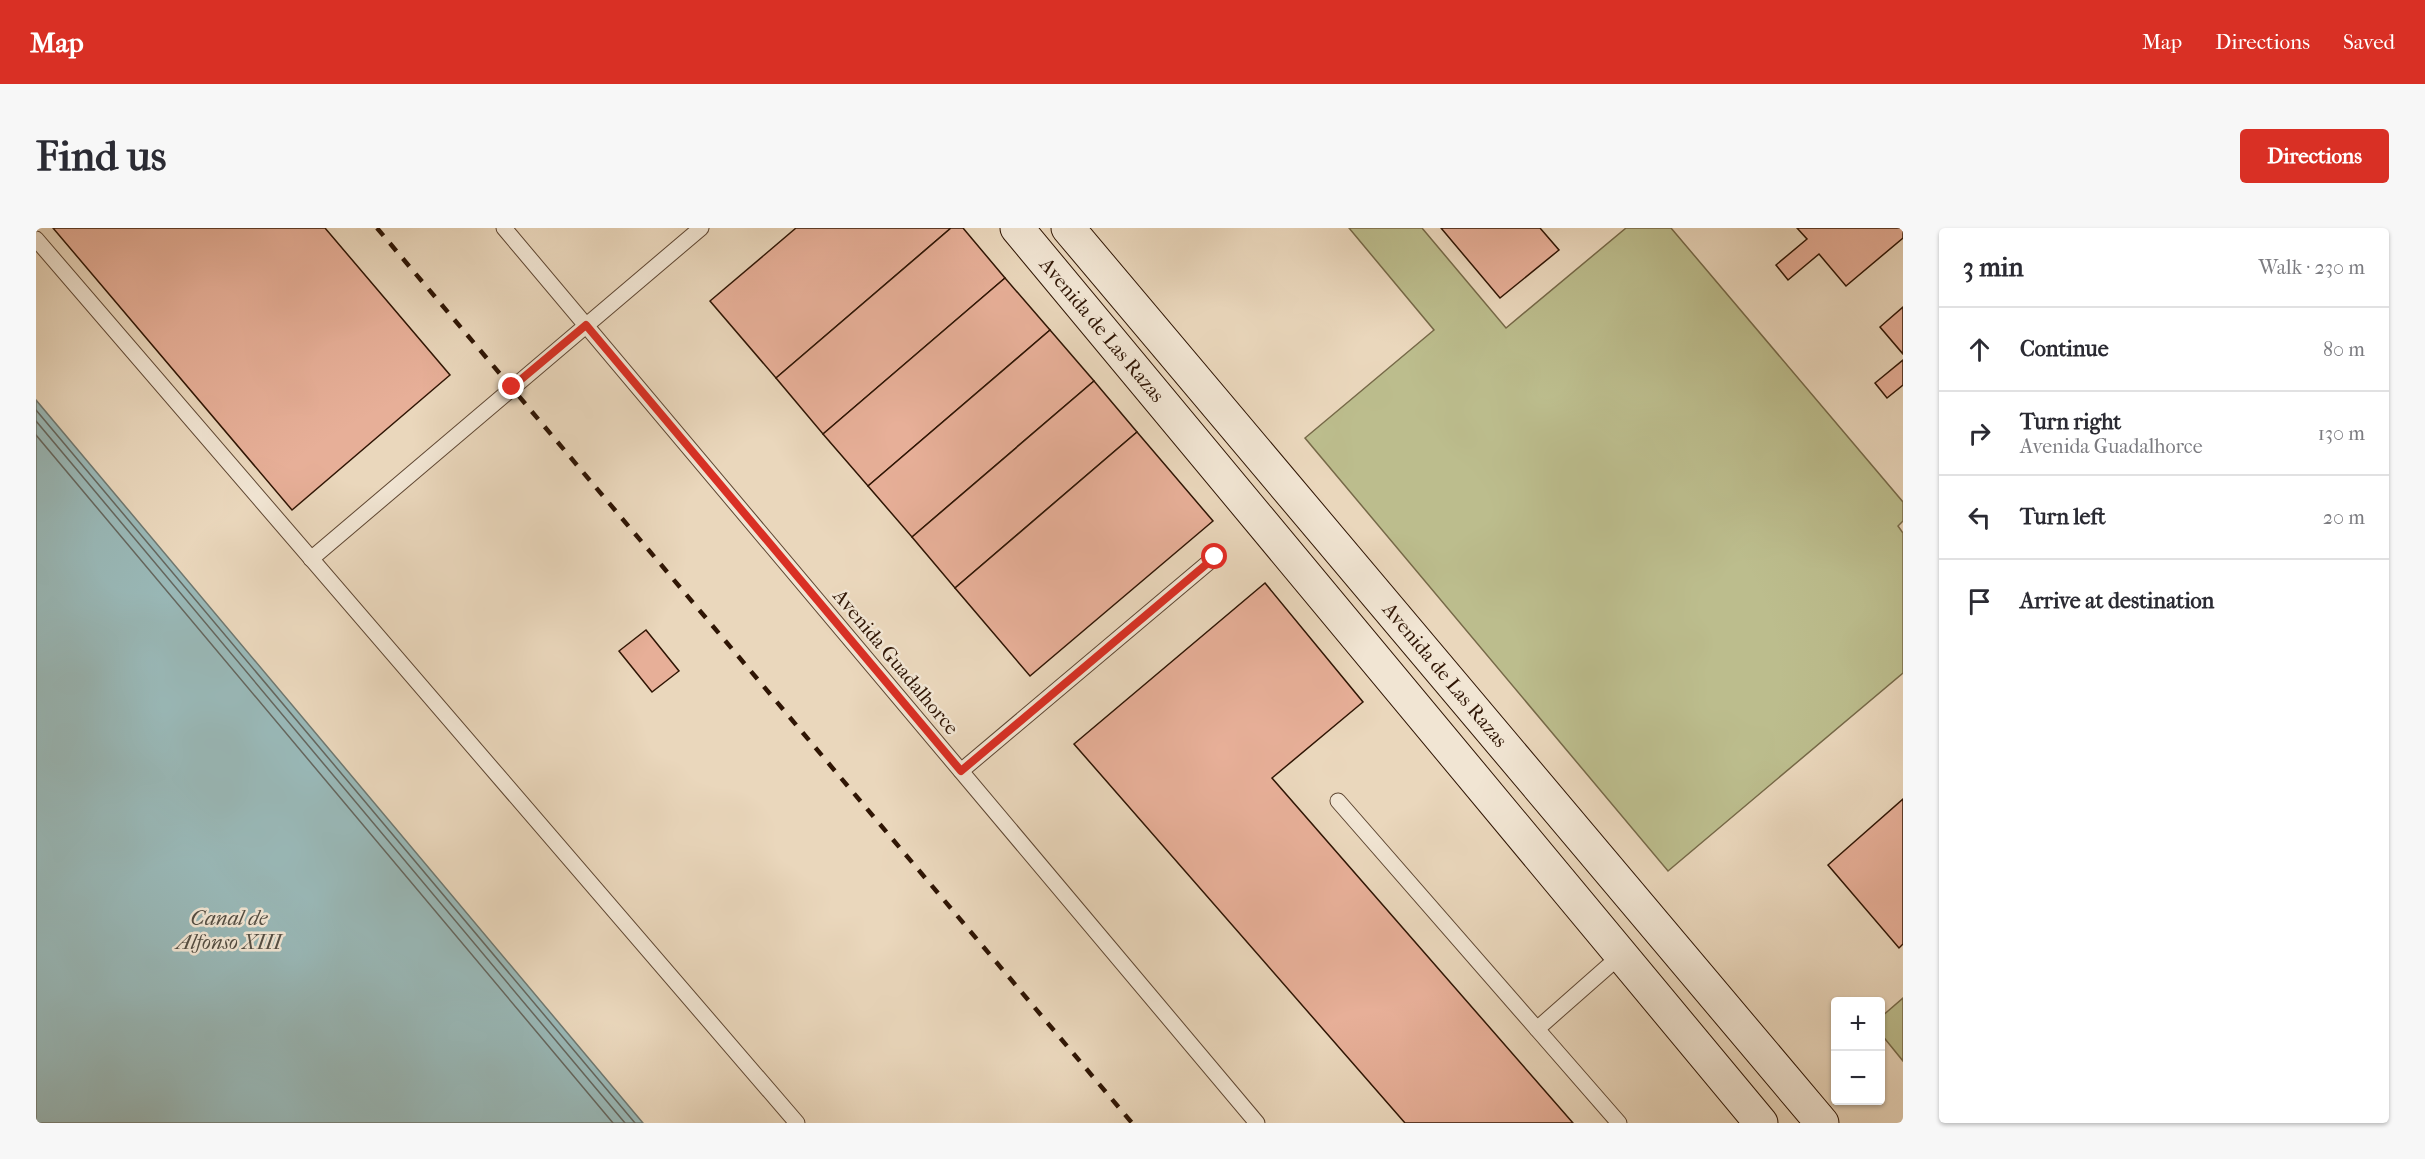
<!DOCTYPE html>
<html lang="en">
<head>
<meta charset="utf-8">
<style>
	:root { --surface:#fff; --page:#f7f7f7; --text:#2b2b33; --muted:#7c7c81; --line:#e1e1e2; --accent:#d93025 }
	body { margin:0; font-family:"IM FELL French Canon",serif; background:var(--page); color:var(--text) }
	.controls { position:absolute; right:18px; bottom:18px; display:grid; overflow:hidden; border-radius:6px; box-shadow:0 2px 4px #0004 }
	.controls button { width:54px; height:54px; display:grid; place-items:center; padding:0; border:0; border-bottom:2px solid var(--line); background:var(--surface); color:var(--text); font:30px sans-serif }
	.stop { position:absolute; width:18px; height:18px; margin:-14px; border:4px solid #d93025; border-radius:50%; background:#fff }
	.stop.end { background:#d93025; border-color:#fff; box-shadow:0 2px 6px #0008 }
	.list { margin:0; padding:0; list-style:none }
	h2 { display:flex; justify-content:space-between; align-items:center; height:78px; margin:0; padding:0 24px; font-size:26px }
	h2 small { font-size:20px; font-weight:400; color:var(--muted) }
	.list li { display:grid; grid-template-columns:39px 1fr auto; gap:18px; align-items:center; box-sizing:border-box; height:84px; padding:0 24px; border-top:2px solid var(--line) }
	.list b { display:block; font-size:22px; white-space:nowrap }
	.list p { margin:0; font-size:20px; white-space:nowrap; color:var(--muted) }
	.list em { font-size:20px; font-style:normal; color:var(--muted) }
	.icon { flex:none; width:33px; height:33px; fill:none; stroke:currentColor; stroke-width:2; stroke-linecap:round; stroke-linejoin:round }
	.map { position:relative; flex:none; width:1867px; height:895px; overflow:hidden; border-radius:6px }
	header { display:flex; align-items:center; gap:36px; box-sizing:border-box; height:84px; padding:0 30px; background:var(--accent); color:#fff }
	header strong { font-size:28px }
	nav { display:flex; gap:33px; margin-inline-start:auto; font-size:21px }
	.intro { display:flex; align-items:center; justify-content:space-between; box-sizing:border-box; height:144px; padding:0 36px }
	h1 { margin:0; font-size:42px }
	.button { padding:15px 27px; border-radius:6px; background:var(--accent); color:#fff; font-size:21px; font-weight:700 }
	main { display:flex; gap:36px; padding:0 36px }
	aside { flex:1; background:var(--surface); border-radius:6px; box-shadow:0 2px 4px #0004 }
	.map>svg:first-child { display:block }
</style>
</head>
<body>
<header>
<strong>Map</strong>
<nav><a>Map</a><a>Directions</a><a>Saved</a></nav>
</header>
<div class="intro"><h1>Find us</h1><a class="button">Directions</a></div>
<main>
<div class="map">
<svg width="1867" height="895" viewBox="0 0 1867 895">
	<rect width="100%" height="100%" fill="#ead7bc"/>
	<filter id="stains"><feTurbulence type="fractalNoise" baseFrequency=".00333" numOctaves="4"/><feColorMatrix values="0 0 0 0 .2 0 0 0 0 .09 0 0 0 0 .02 0 0 0 .5 -.17"/></filter>
	<radialGradient id="worn" r=".72"><stop offset=".6" stop-color="#630" stop-opacity="0"/><stop offset="1" stop-color="#630" stop-opacity=".3"/></radialGradient>
	<!-- green -->
	<g fill="#bcbd8d" stroke="#766948" stroke-width="1.5">
		<polygon points="1313,0 1386,0 1470,100 1590,0 1635,0 1867,274 1867,293 1862,298 1867,305 1867,445 1632,643 1269,210 1398,102"/>
		<polygon points="1867,770 1867,833 1845,806 1845,789"/>
	</g>
	<!-- water -->
	<polygon fill="#99b8b7" stroke="#6f776f" stroke-width="1.5" points="0,172 607,895 0,895"/>
	<g fill="none" stroke-linecap="round" stroke-linejoin="round">
		<!-- shore -->
		<g stroke="#64665e" stroke-width="1.5">
			<polyline points="0,182 599,895"/>
			<polyline points="0,193 589,895"/>
			<polyline points="0,207 577,895"/>
		</g>
	</g>
	<!-- building -->
	<g fill="#e7af98" stroke="#2f1504" stroke-width="1.5">
		<polygon points="17,0 289,0 414,147 256,282"/>
		<polygon points="760,0 915,0 740,150 674,73"/>
		<polygon points="915,0 927,0 969,50 787,206 740,150"/>
		<polygon points="1405,0 1504,0 1523,22 1464,70"/>
		<polygon points="1761,0 1867,0 1867,10 1810,58 1783,26 1752,52 1740,37 1771,11"/>
		<polygon points="969,50 1014,102 832,258 787,206"/>
		<polygon points="1867,79 1867,126 1844,99"/>
		<polygon points="1014,102 1058,153 876,309 832,258"/>
		<polygon points="1867,132 1867,157 1851,170 1839,155"/>
		<polygon points="1058,153 1101,204 919,360 876,309"/>
		<polygon points="1101,204 1177,293 994,448 919,360"/>
		<polygon points="1229,355 1327,474 1236,550 1537,895 1369,895 1038,516"/>
		<polygon points="610,402 643,443 616,464 583,423"/>
		<polygon points="1867,571 1867,716 1863,720 1792,637"/>
	</g>
	<g fill="none" stroke-linecap="round" stroke-linejoin="round">
		<!-- service casing -->
		<g stroke="#5e4632" stroke-width="17">
			<g id="service">
				<polyline points="468,0 1221,895"/>
				<polyline points="0,11 761,895"/>
				<polyline points="275,331 665,0"/>
				<polyline points="925,543 1179,329"/>
				<polyline points="1302,573 1501,801"/>
				<polyline points="1583,895 1501,801 1585,727"/>
			</g>
		</g>
		<!-- secondary casing -->
		<g stroke="#2f1504" stroke-width="35">
			<g id="secondary">
				<polyline points="981,0 1725,895"/>
				<polyline points="1032,0 1786,895"/>
			</g>
		</g>
		<!-- service -->
		<use href="#service" stroke="#f1e5d3" stroke-width="15"/>
		<!-- secondary -->
		<use href="#secondary" stroke="#f1e5d3" stroke-width="33"/>
		<!-- rail -->
		<polyline stroke="#2f1504" stroke-width="4.5" stroke-dasharray="10 10" stroke-linecap="butt" points="341,0 1096,895"/>
	</g>
	<g fill="none" stroke-linecap="round" stroke-linejoin="round">
		<!-- route -->
		<polyline stroke="#d93025" stroke-width="8" points="476,159 550,97 925,543 1179,329"/>
	</g>
	<g text-anchor="middle" dominant-baseline="central" stroke-width="5" stroke-linejoin="round" paint-order="stroke">
		<!-- street labels -->
		<g font-size="20" fill="#2f1504" stroke="#f1e5d3">
			<text transform="translate(1066 102) rotate(50)">Avenida de Las Razas</text>
			<text transform="translate(860 434) rotate(50)">Avenida Guadalhorce</text>
			<text transform="translate(1409 447) rotate(50)">Avenida de Las Razas</text>
		</g>
		<!-- water labels -->
		<g font-size="21" font-style="italic" fill="#544e43" stroke="#f1e5d3">
			<text x="193" y="690">Canal de<tspan x="193" dy="24">Alfonso XIII</tspan></text>
		</g>
	</g>
	<rect width="100%" height="100%" filter="url(#stains)"/>
	<rect width="100%" height="100%" fill="url(#worn)"/>
</svg>
<div class="controls">
<button>+</button>
<button>−</button>
</div>
<div class="stop" style="left:1179px;top:329px"></div>
<div class="stop end" style="left:476px;top:159px"></div>
</div>
<aside>
<h2>3 min<small>Walk · 230 m</small></h2>
<ul class="list">
<li><svg class="icon" aria-label="ahead" viewBox="0 0 24 24"><path d="M12 20V5M6 11l6-6 6 6"/></svg><div><b>Continue</b></div><em>80 m</em></li>
<li><svg class="icon" aria-label="right" viewBox="0 0 24 24"><path d="M7 20v-9h11M14 6l5 5-5 5"/></svg><div><b>Turn right</b><p>Avenida Guadalhorce</p></div><em>130 m</em></li>
<li><svg class="icon" aria-label="left" viewBox="0 0 24 24"><path d="M17 20v-9H6M10 6l-5 5 5 5"/></svg><div><b>Turn left</b></div><em>20 m</em></li>
<li><svg class="icon" aria-label="arrive" viewBox="0 0 24 24"><path d="M6 21V4h12l-3 4 3 4H6"/></svg><div><b>Arrive at destination</b></div></li>
</ul>
</aside>
</main>
</body>
</html>
